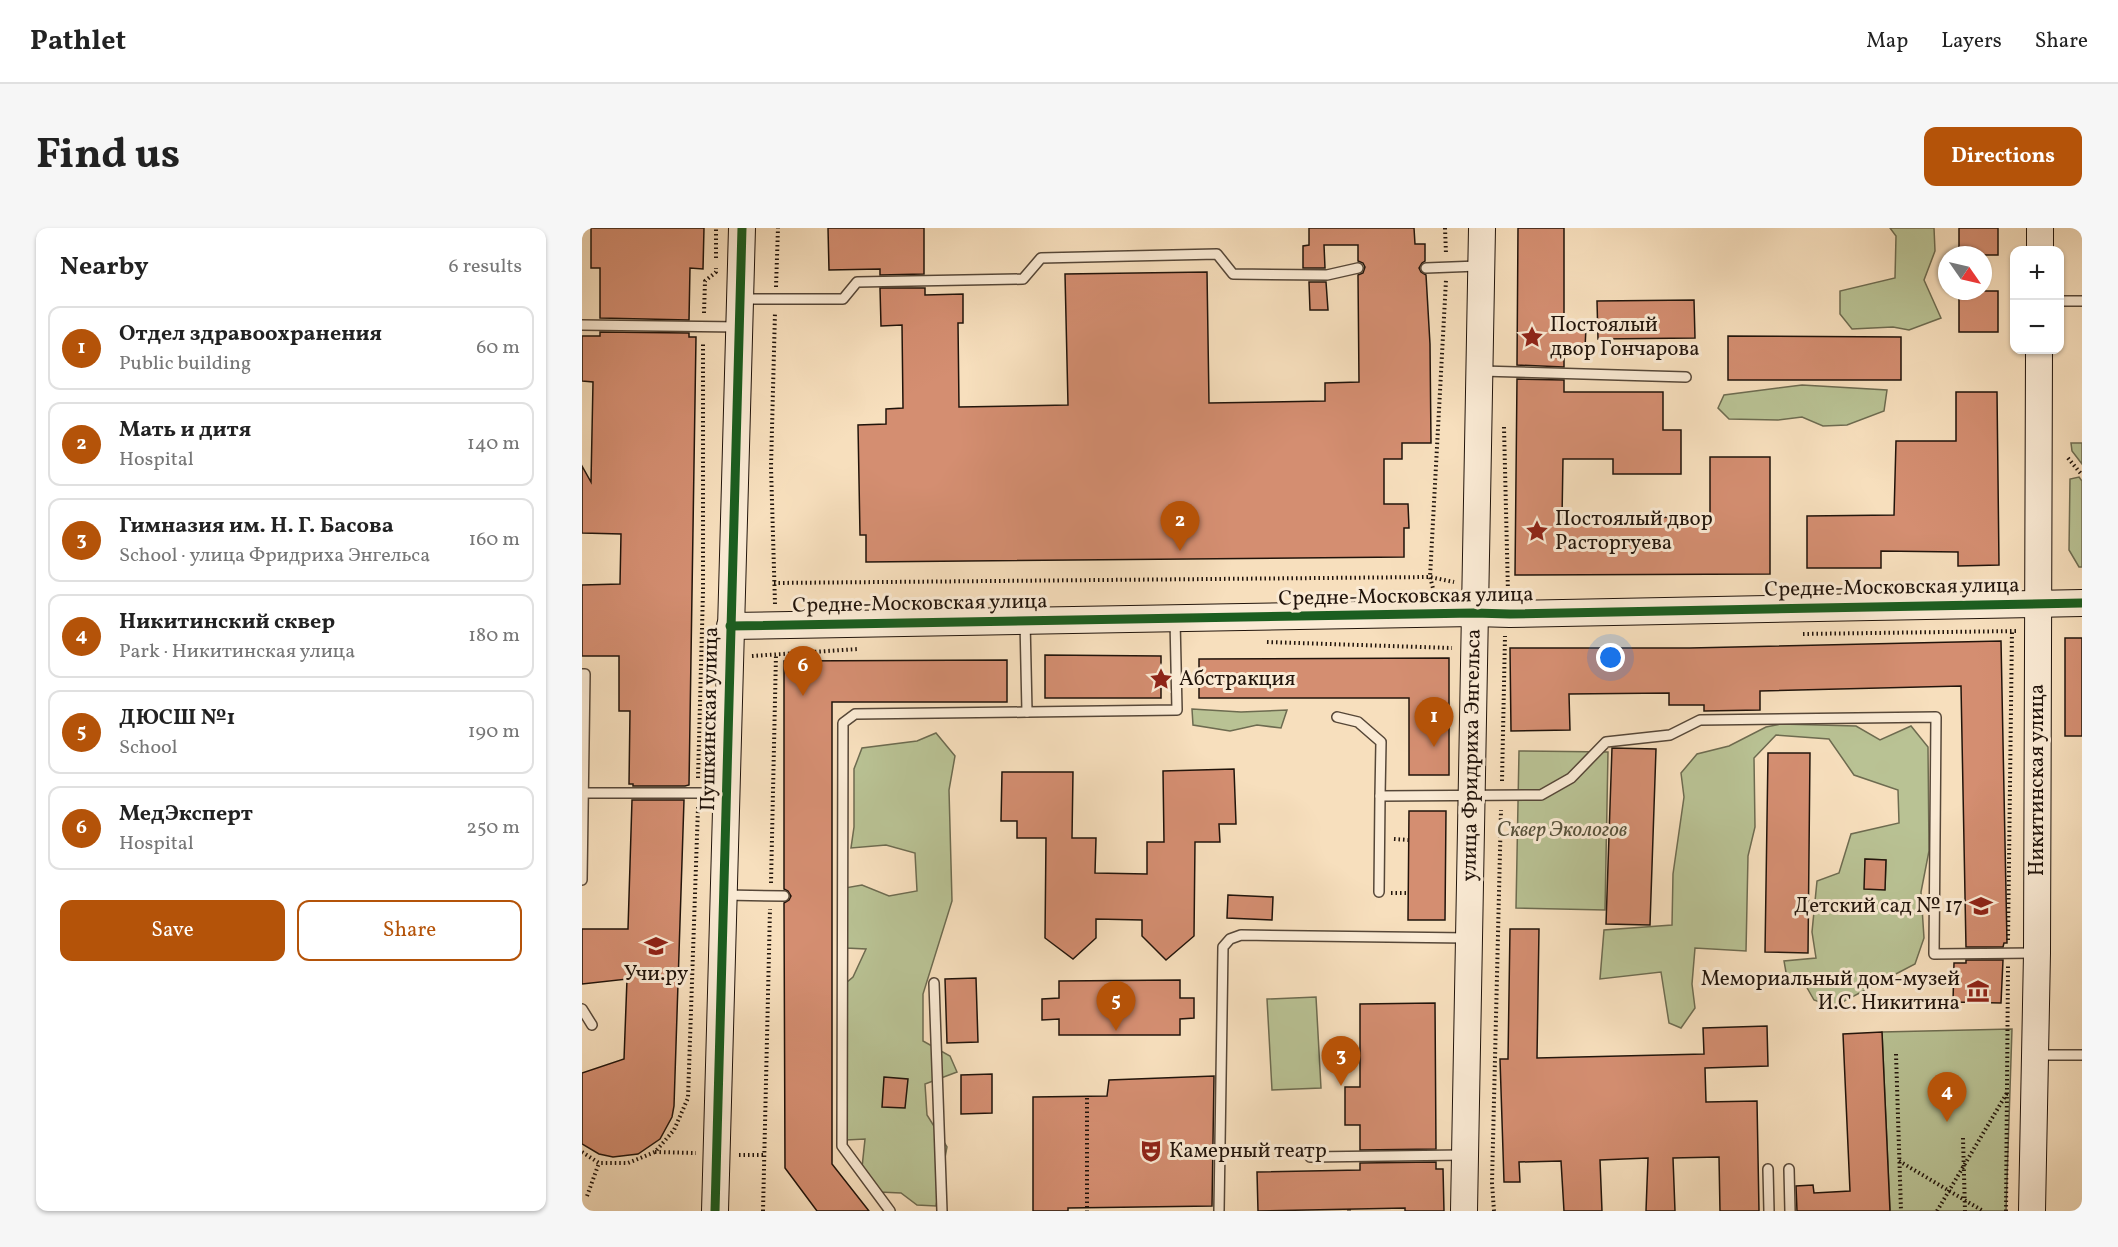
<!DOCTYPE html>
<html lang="en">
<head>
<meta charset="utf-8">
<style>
	:root { --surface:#fff; --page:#f6f6f6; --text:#222; --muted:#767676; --line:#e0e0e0; --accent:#b45309 }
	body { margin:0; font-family:Vollkorn,serif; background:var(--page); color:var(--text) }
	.controls { position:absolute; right:18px; top:18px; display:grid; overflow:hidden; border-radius:12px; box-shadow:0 2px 4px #0004 }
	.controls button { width:54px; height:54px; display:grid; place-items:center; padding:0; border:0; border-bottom:2px solid var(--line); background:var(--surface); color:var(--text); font:30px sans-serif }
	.compass { position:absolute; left:1356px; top:18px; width:54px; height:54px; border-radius:50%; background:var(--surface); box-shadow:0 2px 4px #0004; rotate:124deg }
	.you { position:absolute; left:1029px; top:430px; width:21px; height:21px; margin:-15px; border:4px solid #fff; border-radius:50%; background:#1a73e8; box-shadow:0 0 0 9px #1a73e833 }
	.badge { display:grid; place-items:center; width:39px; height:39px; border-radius:50%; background:var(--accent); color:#fff; font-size:20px; font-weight:700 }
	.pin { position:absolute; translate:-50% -50px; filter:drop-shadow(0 2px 3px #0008) }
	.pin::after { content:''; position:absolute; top:32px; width:21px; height:18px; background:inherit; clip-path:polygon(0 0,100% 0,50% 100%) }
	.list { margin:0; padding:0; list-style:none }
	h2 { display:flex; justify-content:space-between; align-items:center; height:78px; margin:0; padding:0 24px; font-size:26px }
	h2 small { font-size:20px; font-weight:400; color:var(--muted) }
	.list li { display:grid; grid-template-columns:39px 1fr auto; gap:18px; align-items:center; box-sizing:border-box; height:84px; margin:0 12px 12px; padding:0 12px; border:2px solid var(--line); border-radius:12px }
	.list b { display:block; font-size:22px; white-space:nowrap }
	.list p { margin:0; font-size:20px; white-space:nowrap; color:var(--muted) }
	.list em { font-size:20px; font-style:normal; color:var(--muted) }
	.actions { display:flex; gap:12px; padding:18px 24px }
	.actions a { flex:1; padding:14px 0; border:2px solid var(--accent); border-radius:12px; text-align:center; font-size:21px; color:var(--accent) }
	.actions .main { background:var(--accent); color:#fff }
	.map { position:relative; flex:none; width:1500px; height:983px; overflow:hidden; border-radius:12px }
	header { display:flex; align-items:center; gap:36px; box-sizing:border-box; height:84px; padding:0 30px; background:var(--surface); border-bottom:2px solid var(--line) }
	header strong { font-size:28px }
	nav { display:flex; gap:33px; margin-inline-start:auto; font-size:21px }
	.intro { display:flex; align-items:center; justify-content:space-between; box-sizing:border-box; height:144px; padding:0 36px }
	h1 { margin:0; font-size:42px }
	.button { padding:15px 27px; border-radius:12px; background:var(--accent); color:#fff; font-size:21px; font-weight:700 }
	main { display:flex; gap:36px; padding:0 36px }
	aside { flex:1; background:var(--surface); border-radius:12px; box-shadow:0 2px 4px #0004 }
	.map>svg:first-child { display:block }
</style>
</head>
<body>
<header>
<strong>Pathlet</strong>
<nav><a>Map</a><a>Layers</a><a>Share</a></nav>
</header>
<div class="intro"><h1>Find us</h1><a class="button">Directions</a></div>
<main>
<aside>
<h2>Nearby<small>6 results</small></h2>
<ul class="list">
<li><span class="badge">1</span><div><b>Отдел здравоохранения</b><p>Public building</p></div><em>60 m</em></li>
<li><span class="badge">2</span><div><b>Мать и дитя</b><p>Hospital</p></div><em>140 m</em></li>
<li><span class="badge">3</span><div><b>Гимназия им. Н. Г. Басова</b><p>School · улица Фридриха Энгельса</p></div><em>160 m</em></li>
<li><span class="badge">4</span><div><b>Никитинский сквер</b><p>Park · Никитинская улица</p></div><em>180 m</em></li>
<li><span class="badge">5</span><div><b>ДЮСШ №1</b><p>School</p></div><em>190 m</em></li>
<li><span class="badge">6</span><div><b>МедЭксперт</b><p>Hospital</p></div><em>250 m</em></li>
</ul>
<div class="actions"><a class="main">Save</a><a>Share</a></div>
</aside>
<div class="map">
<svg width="1500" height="983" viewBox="0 0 1500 983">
	<rect width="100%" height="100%" fill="#f7dfbd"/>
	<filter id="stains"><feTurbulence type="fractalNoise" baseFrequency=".00333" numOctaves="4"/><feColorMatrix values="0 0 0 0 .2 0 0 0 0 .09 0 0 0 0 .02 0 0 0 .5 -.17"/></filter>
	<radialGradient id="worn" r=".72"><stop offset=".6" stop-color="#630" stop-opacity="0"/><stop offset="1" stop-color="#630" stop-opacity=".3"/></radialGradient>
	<!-- green -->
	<g fill="#b9c294" stroke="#6d6b50" stroke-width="1.5" fill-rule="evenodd">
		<polygon points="1308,0 1352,0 1353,23 1342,52 1359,90 1327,102 1311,99 1270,101 1258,86 1258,63 1313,50 1314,8"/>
		<polygon points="1220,157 1305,162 1302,183 1265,197 1241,198 1220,189 1196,192 1147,191 1136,180 1142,167"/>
		<polygon points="1489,215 1500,215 1500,236 1490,223"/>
		<polygon points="1497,249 1500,253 1500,339 1497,339 1487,322 1488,251"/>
		<polygon points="610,481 659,484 705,482 699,500 675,497 648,503 611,497"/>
		<path d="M1199 496 1274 498 1298 512 1329 498 1346 519 1347 623 1339 664 1342 710 1333 736 1251 779 1232 772 1220 751 1205 750 1202 733 1234 730 1230 704 1235 653 1257 645 1269 606 1317 595 1316 562 1272 547 1247 511 1194 507 1172 530 1173 599 1166 628 1164 723 1113 720 1110 756 1113 780 1099 800 1087 795 1079 744 1018 751 1022 702 1090 697 1091 646 1102 569 1099 545 1115 526 1147 518 1184 499ZM1283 631 1304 632 1303 661H1283Z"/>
		<polygon points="354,505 373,528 367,562 370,673 341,766 341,813 368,828 375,844 343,856 345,887 365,919 354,978 335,977 319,965 297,964 279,949 283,911 264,912 258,760 271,749 284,721 264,720 257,661 280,657 307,668 335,663 333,625 304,617 269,620 272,599 272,541 280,520 335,513"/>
		<polygon points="937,523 1026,524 1023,682 934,680"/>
		<polygon points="734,769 739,860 690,862 685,771"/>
		<polygon points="1430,801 1424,983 1308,983 1300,804"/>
	</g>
	<!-- building -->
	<g fill="#d48e71" stroke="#21140b" stroke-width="1.5">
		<polygon points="9,0 122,0 121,41 108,40 107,92 18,90 18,40 9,40"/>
		<polygon points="246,0 342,0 342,46 298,47 298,41 247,42"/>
		<polygon points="727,0 832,0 833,16 843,16 843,33 840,35 837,40 839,44 844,47 848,116 849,215 820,215 820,231 802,231 802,276 826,276 827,300 822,300 822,329 284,334 284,307 278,307 276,197 304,196 304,181 321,180 320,97 299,98 298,60 343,60 343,67 381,66 381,95 376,95 377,179 486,177 483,46 625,44 627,175 743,173 743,155 777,154 776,47 781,45 783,39 781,35 776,33 776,17 742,17 743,40 721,40 721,18 727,17"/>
		<polygon points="936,0 982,0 982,98 1004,99 1003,121 982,121 982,139 935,137"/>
		<rect x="1377" y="0" width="39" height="27"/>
		<polygon points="727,54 744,54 746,82 728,82"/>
		<rect x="1377" y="63" width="39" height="41"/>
		<polygon points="1112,72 1113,110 1016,111 1015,73"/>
		<polygon points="18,104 107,105 107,109 114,109 107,557 103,558 51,558 51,556 47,556 48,483 37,483 37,428 0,428 0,357 38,356 39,306 0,305 0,238 9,254 11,154 0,153 0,108 18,108"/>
		<polygon points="1146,108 1319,109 1319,152 1146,152"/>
		<polygon points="935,151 982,152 982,164 1081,164 1081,202 1099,202 1099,246 1031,246 1031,231 981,231 980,290 1128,289 1128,229 1188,229 1188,346 933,347"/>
		<polygon points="1374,164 1415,164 1417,337 1376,338 1376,324 1299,323 1299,340 1225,340 1225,288 1312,287 1314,213 1374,213"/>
		<rect x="1483" y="410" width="17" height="98"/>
		<polygon points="1419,413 1425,715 1422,715 1421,719 1384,719 1379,458 1178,463 1178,482 1122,483 1122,477 1087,477 1087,465 987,466 988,502 929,503 928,420 1108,420"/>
		<polygon points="463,427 579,428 579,470 463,470"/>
		<polygon points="867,430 867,547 827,547 827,470 617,470 617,431"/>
		<polygon points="425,432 425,474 250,474 250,936 287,983 235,983 203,940 202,675 207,672 209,668 206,663 202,661 202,433"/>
		<polygon points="1030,520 1074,521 1068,697 1024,696"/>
		<polygon points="1186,525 1228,525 1226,725 1183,724"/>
		<polygon points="652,541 654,596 637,596 638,614 613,614 612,708 584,732 560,708 560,692 514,691 514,710 491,731 463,710 464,610 435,610 435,593 419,593 420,544 491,544 490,610 514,610 513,645 565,646 565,614 582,614 581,543"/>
		<polygon points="50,572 102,572 92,878 90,889 78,911 56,926 31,929 17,926 0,916 0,845 42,831 45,751 0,756 0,701 46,701"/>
		<polygon points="827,583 864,583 863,692 826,692"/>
		<polygon points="1283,631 1304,632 1303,662 1282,661"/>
		<polygon points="646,667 691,669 690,692 645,690"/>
		<polygon points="928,701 957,701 955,830 1122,826 1121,800 1185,798 1186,838 1123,840 1124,874 1175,873 1177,983 1138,983 1137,929 1091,930 1093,983 1064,983 1066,930 1018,932 1020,983 982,983 979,933 937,934 938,954 922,954 918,831 926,831"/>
		<polygon points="1384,732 1421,732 1419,775 1371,774 1372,735 1384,735"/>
		<polygon points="394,750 396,814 365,815 363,751"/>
		<polygon points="598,752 598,770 612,770 612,790 598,791 598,807 477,807 477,791 460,792 460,771 477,770 477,753"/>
		<polygon points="853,775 854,921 778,922 778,897 763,897 763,859 778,859 778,776"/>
		<polygon points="1300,804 1308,983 1215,983 1214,958 1231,957 1232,965 1268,963 1261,806"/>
		<polygon points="410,846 410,885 379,886 379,847"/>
		<polygon points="632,848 630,978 486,980 486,983 451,983 451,869 525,868 527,852"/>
		<polygon points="302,849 326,851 323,880 300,879"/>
		<polygon points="854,934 854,941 861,941 862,983 823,983 823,980 676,983 675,944 778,942 778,935"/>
	</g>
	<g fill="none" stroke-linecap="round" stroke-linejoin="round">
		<!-- lane casing -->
		<g stroke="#564738" stroke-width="12">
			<g id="lane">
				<polyline points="844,40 896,38"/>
				<polyline points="161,71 261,71 275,54 441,51 459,30 635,26 651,46 745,47 776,40"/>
				<polyline points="1478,73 1500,73"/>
				<polyline points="0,97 157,99"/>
				<polyline points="899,143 1104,149"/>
				<polyline points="443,393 445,484 595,482 593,392"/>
				<polyline points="0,446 3,446 0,652"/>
				<polyline points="755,489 776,494 799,514 798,568 959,567 989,550 1024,514 1088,507 1118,492 1354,489 1352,726 1452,725"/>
				<polyline points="1,565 142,565"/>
				<polyline points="797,664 798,568"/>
				<polyline points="142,667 202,668"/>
				<polyline points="352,755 360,983"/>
				<polyline points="0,781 10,797"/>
				<polyline points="1454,827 1500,827"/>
				<polyline points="728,929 881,927"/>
				<polyline points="1186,941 1187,983"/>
				<polyline points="1207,941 1208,983"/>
				<polyline points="637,982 641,719 648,711 659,707 885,710"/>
				<polyline points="308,983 260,918 261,495 273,486 445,484"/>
			</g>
		</g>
		<!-- secondary casing -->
		<g stroke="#21140b" stroke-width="28">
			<g id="secondary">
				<polyline points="1458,22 1458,0"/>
				<polyline points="148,398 892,385 928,386 1500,375"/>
				<polyline points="133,983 160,0"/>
				<polyline points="882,983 900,0"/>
				<polyline points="1450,983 1455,725 1457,122"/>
			</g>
		</g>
		<!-- path -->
		<g stroke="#21140b" stroke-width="4" stroke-dasharray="1.5 3" stroke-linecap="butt">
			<polyline points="863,0 864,26"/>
			<polyline points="134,30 134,0"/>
			<polyline points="194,59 196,0"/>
			<polyline points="122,85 123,53 134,44 134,40"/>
			<polyline points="922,199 926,365"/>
			<polyline points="1486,230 1500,247"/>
			<polyline points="192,355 848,349 872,354"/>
			<polyline points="852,364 848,349 864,52"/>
			<polyline points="193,376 189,239 193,84"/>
			<polyline points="1221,406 1435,403"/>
			<polyline points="685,414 870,420"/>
			<polyline points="170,428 276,421"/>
			<polyline points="116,550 121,364 121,114"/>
			<polyline points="920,553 923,408"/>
			<polyline points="812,611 827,612"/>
			<polyline points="189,655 194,426"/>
			<polyline points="809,665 826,665"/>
			<polyline points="1426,712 1430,402"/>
			<polyline points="1314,826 1319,983"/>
			<polyline points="505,870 505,983"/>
			<polyline points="1381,910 1383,983"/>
			<polyline points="0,924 17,935 46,935 73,924 92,902 106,870 116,579"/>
			<polyline points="73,924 114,925"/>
			<polyline points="157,927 182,927"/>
			<polyline points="1317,933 1401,983"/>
			<polyline points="5,968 17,935"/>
			<polyline points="767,981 767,983"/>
			<polyline points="181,983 188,681"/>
			<polyline points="912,983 910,955 919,582"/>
			<polyline points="1355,983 1425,865"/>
			<polyline points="1424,983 1426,738"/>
		</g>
		<!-- lane -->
		<use href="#lane" stroke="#faead4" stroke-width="9"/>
		<!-- secondary -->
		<use href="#secondary" stroke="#faead4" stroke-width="26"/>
		<!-- cycleway casing -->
		<g stroke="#faead4" stroke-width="13">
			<g id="cycleway">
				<polyline points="148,398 892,385 928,386 1500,375"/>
				<polyline points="133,983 160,0"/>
			</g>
		</g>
		<!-- cycleway -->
		<use href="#cycleway" stroke="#1b5e20" stroke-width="9"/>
	</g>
	<!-- icons -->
	<defs>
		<g id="sight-bare" transform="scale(1.8)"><path d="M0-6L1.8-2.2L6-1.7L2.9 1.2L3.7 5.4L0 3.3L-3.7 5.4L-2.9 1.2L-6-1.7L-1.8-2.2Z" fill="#8f2418" stroke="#faead4" stroke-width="2.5" paint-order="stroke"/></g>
		<g id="school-bare" transform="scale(1.8)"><path d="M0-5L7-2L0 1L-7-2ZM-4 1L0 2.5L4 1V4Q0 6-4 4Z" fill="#8f2418" stroke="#faead4" stroke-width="2.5" paint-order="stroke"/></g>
		<g id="museum-bare" transform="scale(1.8)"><path d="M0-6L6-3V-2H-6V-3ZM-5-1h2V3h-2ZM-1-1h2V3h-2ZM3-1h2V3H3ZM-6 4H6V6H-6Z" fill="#8f2418" stroke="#faead4" stroke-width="2.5" paint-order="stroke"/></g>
		<g id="theatre-bare" transform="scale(1.8)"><path d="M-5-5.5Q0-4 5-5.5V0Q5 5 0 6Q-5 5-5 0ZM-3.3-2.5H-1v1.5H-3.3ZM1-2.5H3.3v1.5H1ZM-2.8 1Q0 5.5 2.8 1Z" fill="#8f2418" stroke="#faead4" stroke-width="2.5" paint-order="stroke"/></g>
	</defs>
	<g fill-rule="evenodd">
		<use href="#sight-bare" x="950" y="109"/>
		<use href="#sight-bare" x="955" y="303"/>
		<use href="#sight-bare" x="579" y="451"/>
		<use href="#school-bare" x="1399" y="678"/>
		<use href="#school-bare" x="74" y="718"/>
		<use href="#museum-bare" x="1396" y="763"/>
		<use href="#theatre-bare" x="569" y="923"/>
	</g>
	<g text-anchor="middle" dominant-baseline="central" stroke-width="6" stroke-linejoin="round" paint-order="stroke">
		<!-- poi labels -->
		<g font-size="21" fill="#21140b" stroke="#faead4" text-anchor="start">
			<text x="968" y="97">Постоялый<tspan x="968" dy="24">двор Гончарова</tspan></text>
			<text x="973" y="291">Постоялый двор<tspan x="973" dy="24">Расторгуева</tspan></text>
			<text x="597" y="451">Абстракция</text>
			<text x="1381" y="678" text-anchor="end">Детский сад № 17</text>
			<text x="74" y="746" text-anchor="middle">Учи.ру</text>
			<text x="1378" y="751" text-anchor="end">Мемориальный дом-музей<tspan x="1378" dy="24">И.С. Никитина</tspan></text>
			<text x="587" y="923">Камерный театр</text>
		</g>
		<!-- street labels -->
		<g font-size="21" fill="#21140b" stroke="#faead4">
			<text transform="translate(1310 360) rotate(-1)">Средне-Московская улица</text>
			<text transform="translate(824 369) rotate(-1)">Средне-Московская улица</text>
			<text transform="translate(338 376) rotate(-1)">Средне-Московская улица</text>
			<text transform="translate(128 491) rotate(-89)">Пушкинская улица</text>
			<text transform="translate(890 527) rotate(-89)">улица Фридриха Энгельса</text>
			<text transform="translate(1455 552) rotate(-90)">Никитинская улица</text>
		</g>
		<!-- park labels -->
		<g font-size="21" font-style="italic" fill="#56513b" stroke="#faead4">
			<text x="980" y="602">Сквер Экологов</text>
		</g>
	</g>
	<rect width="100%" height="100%" filter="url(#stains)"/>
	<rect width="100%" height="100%" fill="url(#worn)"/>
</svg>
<div class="controls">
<button>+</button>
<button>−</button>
</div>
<svg class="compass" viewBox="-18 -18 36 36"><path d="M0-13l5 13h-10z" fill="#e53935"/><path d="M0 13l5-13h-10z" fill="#767676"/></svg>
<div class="you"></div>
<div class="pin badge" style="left:852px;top:519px">1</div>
<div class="pin badge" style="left:598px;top:323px">2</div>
<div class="pin badge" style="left:759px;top:858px">3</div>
<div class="pin badge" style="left:1365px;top:894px">4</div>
<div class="pin badge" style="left:534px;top:803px">5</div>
<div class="pin badge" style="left:221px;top:468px">6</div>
</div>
</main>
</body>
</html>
